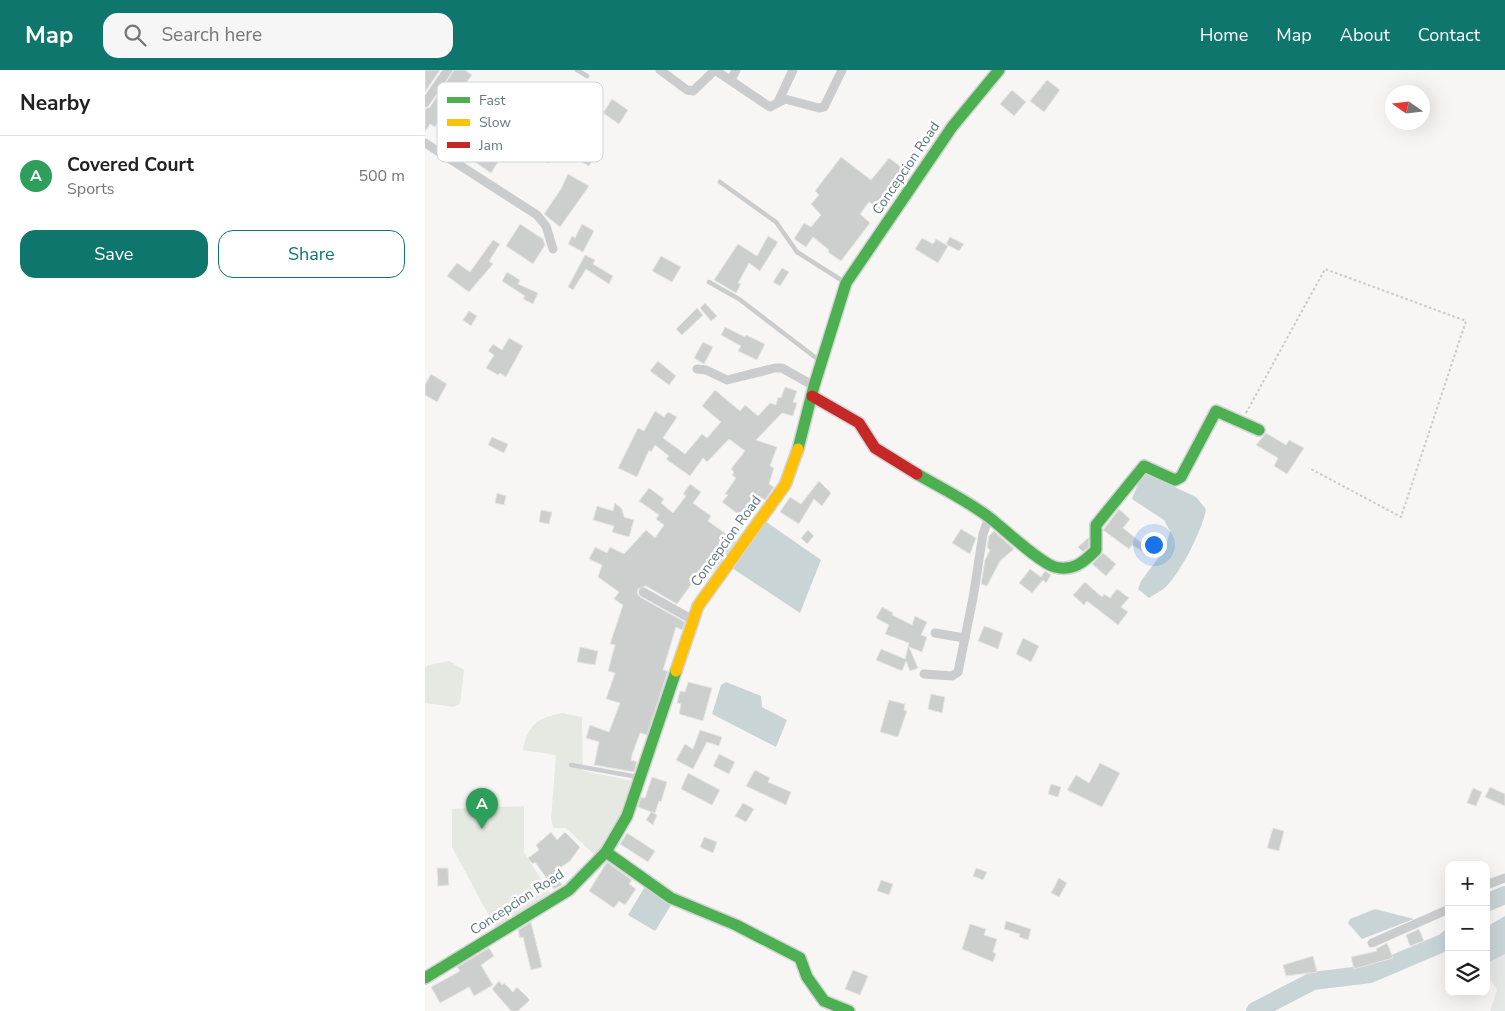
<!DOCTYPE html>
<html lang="en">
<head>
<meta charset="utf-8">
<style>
	:root { --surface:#fff; --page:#f6f6f6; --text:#222; --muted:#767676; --line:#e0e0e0; --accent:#0f766e }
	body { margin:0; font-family:"Nunito Sans",sans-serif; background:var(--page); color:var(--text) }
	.controls { position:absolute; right:15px; bottom:15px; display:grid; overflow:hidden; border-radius:10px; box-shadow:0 5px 20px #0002 }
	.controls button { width:45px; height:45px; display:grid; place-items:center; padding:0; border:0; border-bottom:1px solid var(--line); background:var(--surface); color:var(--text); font:25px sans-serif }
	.compass { position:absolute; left:960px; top:15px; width:45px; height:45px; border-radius:50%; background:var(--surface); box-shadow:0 5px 20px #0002; rotate:284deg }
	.you { position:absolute; left:728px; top:474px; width:18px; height:18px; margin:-12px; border:4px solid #fff; border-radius:50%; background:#1a73e8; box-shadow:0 0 0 8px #1a73e833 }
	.badge { display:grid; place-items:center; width:32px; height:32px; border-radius:50%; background:var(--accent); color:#fff; font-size:16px; font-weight:700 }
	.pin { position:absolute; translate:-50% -41px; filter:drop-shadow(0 1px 2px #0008) }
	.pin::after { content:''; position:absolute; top:26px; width:18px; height:15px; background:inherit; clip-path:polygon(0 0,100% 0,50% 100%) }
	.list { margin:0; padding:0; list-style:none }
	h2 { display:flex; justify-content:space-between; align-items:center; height:65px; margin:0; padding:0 20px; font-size:21px }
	h2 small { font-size:16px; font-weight:400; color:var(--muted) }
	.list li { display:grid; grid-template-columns:32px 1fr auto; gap:15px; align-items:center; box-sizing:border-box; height:80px; padding:0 20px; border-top:1px solid var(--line) }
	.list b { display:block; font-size:19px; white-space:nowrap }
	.list p { margin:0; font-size:16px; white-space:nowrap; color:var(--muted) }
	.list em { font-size:16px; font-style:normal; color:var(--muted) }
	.actions { display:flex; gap:10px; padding:15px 20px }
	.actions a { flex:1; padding:11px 0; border:1px solid var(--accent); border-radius:15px; text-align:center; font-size:18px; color:var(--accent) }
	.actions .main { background:var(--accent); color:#fff }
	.icon { flex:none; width:28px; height:28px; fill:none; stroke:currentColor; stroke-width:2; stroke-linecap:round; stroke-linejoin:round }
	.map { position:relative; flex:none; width:1080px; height:941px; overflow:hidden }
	header { display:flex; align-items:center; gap:30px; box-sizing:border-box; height:70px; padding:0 25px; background:var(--accent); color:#fff }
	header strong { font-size:24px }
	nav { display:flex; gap:28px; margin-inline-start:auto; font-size:18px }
	.search { width:350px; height:45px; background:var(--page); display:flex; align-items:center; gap:12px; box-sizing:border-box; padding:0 18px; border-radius:15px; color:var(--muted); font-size:19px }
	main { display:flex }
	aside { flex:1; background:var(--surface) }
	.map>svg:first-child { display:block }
</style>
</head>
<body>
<header>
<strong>Map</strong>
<div class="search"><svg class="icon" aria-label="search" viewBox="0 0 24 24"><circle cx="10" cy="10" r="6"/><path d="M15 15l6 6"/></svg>Search here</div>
<nav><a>Home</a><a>Map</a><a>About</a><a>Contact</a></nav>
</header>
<main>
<aside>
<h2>Nearby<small></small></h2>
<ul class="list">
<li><span class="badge" style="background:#2e9e5b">A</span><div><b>Covered Court</b><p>Sports</p></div><em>500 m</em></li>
</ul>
<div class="actions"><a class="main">Save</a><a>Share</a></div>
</aside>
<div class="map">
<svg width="1080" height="941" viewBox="0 0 1080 941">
	<rect width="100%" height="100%" fill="#f7f6f5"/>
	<!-- built -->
	<polygon fill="#e6e8e7" points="1080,884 1080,941 1065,941 1072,920 1061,902 1061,894"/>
	<!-- green -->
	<g fill="#e6e8e2">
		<polygon points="24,591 39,600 35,634 28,637 0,633 0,596"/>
		<path d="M137 643 157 647 158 701 209 711C200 737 191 766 171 786L141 758H128L126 748 131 685 98 680C103 654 113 648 137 643Z"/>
		<polygon points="99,736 99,782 126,825 70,857 27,777 27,739"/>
	</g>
	<!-- water -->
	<g fill="#c9d4d6">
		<path d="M718 402 771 427 781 439C778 459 753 509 737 520 733 523 728 525 724 528L713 519 716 511 740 479 745 461 739 450 707 429Z"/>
		<polygon points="340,451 396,490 375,543 307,498"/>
		<polygon points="301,612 336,626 337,637 362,650 351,677 287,644 296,615"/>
		<polygon points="221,815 248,832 230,861 203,845"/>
		<polygon points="950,839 989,849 937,869 923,853 925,849"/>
		<polygon points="1080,846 1080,884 1061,894 1061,857"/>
	</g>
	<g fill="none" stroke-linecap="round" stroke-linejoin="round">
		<!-- river -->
		<g stroke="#c9d4d6" stroke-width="18">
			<polyline points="1061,833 1080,825"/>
			<polyline points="830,941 888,911 945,904 1020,872 1024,868"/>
		</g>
	</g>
	<!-- building -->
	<g fill="#cdcece" stroke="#e6e6e5">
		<polygon points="0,0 15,0 0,22"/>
		<polygon points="29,0 40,0 47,5 10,57 5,54 0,62 0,39 5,37"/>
		<polygon points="622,10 635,20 619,42 605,31"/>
		<polygon points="587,20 601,32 589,46 575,34"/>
		<polygon points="187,29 203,40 194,54 178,43"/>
		<polygon points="127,55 144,62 140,71 135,68 124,93 107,86 116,66 120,68"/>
		<polygon points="159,72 173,80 164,96 150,88"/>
		<polygon points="61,75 77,86 66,103 50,92"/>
		<polygon points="416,87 446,110 464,88 479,99 463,121 469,125 457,140 444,132 435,144 445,153 416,191 403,182 404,180 388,167 381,177 369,169 379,153 386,157 396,145 386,134 394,125 390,121"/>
		<polygon points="143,104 164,116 135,157 119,144 136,119"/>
		<polygon points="95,154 118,169 120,175 108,194 81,176"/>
		<polygon points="157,154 169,161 158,182 143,174 147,166 150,168"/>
		<polygon points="343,166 353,172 335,201 324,193 313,213 316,214 311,223 289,210 313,174 332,186"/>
		<polygon points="525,167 539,174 534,181 521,174"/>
		<polygon points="497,168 508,174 511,169 523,176 513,193 490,179"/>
		<polygon points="68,170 75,174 64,191 68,194 44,222 22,206 32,193 45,202"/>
		<polygon points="160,185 170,190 168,194 188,206 184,214 161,199 148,220 143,217"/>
		<polygon points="236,186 256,197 247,212 227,201"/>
		<polygon points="357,198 364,202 355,216 348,212"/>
		<polygon points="82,202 95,210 93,214 113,223 108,234 98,229 100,226 77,211"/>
		<polygon points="280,233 292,246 286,251 275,238"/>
		<polygon points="272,238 278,245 257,265 251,259"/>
		<polygon points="44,241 52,246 46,256 38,250"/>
		<polygon points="300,257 320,267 321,265 340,274 332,290 313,281 316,276 296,265"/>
		<polygon points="84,268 98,276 81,307 75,303 73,305 61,298 69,285 63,281 68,274 77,280"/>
		<polygon points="278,272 288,277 279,294 269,288"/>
		<polygon points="233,291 251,306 244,315 225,301"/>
		<polygon points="6,304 22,314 12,332 0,325 0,315"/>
		<polygon points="360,317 372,321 368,332 372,333 368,346 357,343 331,370 352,377 345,396 349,398 344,414 349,417 340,430 333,426 317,447 297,432 303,425 300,424 311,408 307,405 309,402 306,399 320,381 304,369 282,392 278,388 265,406 241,389 244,386 230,375 226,382 224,380 212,407 193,398 213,358 219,361 230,341 239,347 243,342 252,347 238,368 260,384 277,364 282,368 296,352 277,336 290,320 315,341 320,335 333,346 345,333 351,335 353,327 356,328"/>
		<polygon points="841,363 861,375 864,370 879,378 862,404 849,396 853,388 831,375"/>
		<polygon points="67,367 83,374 79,383 63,375"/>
		<polygon points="394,411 406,423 397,436 389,429 374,454 355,442 365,427 376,434"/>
		<polygon points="265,414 276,422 268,433 286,446 283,451 311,471 287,503 279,497 252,534 221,516 213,519 212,523 215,527 260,552 257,560 251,557 238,600 243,601 222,665 215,663 207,685 206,690 212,692 209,702 169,695 174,672 161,668 165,655 184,662 195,633 181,629 190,603 183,601 190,575 185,574 198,535 189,529 194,522 173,507 177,495 164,489 170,477 182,483 185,477 199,484 221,460 230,468 239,455 231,449 234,445 214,431 224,418 239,429 236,433 248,443 261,426 258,424"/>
		<polygon points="72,423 81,426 79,435 70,433"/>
		<polygon points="190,433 197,439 199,447 209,450 204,467 187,462 189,456 168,450 172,436 188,441"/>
		<polygon points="694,439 705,449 698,458 718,474 720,469 730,474 723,485 707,475 704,479 678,460"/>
		<polygon points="116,440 127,442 124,454 114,452"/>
		<polygon points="536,459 551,468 545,484 527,473"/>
		<polygon points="383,460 389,466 382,474 376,468"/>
		<polygon points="569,461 589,479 575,491 562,516 556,514 560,490 565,480 562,477 564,466"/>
		<polygon points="664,467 664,477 658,482 653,477"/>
		<polygon points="678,483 691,494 681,506 667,494"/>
		<polygon points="605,499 616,507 620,501 626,505 621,513 618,510 607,523 594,513"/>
		<polygon points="660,512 677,527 679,524 685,528 692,519 704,528 696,537 703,542 693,555 662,531 659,535 648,525"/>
		<polygon points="457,537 468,543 467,545 487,555 490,546 502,552 496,565 502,567 497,582 484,577 493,598 485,601 481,591 477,601 451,590 456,579 480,589 484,573 460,564 464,555 451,548"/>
		<polygon points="559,556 578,563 573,579 553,571"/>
		<polygon points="598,568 614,576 606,592 591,584"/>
		<polygon points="155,577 173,581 170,595 152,592"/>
		<polygon points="263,612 287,618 278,651 254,644 256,634 252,633 255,621 260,622"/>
		<polygon points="506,624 520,627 517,643 503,639"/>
		<polygon points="464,630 480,634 479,640 482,641 473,667 455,662"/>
		<polygon points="275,660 297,667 294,676 282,672 268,699 251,690 260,674 268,679"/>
		<polygon points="294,684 310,692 304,704 288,696"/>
		<polygon points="675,693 695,703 677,737 642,720 651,705 664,713"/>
		<polygon points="330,700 345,708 343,712 366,722 361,735 321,716"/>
		<polygon points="263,703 295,720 287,735 256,719"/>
		<polygon points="227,707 242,712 236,732 234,731 230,743 227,742 232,745 228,755 221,750 226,742 213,737 216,727 220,728"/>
		<polygon points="626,714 636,717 633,727 623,724"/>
		<polygon points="1065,717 1080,724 1080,736 1060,727"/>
		<polygon points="1048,718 1057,722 1051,736 1042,733"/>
		<polygon points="318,733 329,739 321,752 310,746"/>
		<polygon points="848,758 859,761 854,781 842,778"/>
		<polygon points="126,762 132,770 140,762 155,777 145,791 129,802 137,815 129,819 110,792 108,794 103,788 114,780 111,775"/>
		<polygon points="202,763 230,781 223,792 195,774"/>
		<polygon points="279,767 292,772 288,783 275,777"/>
		<polygon points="182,792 207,810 204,814 211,819 200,835 194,831 189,838 164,821"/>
		<polygon points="12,798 23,798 24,815 13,816"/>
		<polygon points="551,798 562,802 558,810 548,806"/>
		<polygon points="634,808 642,813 634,827 626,823"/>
		<polygon points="456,810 468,814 464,825 452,821"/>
		<polygon points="581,851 606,859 603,870 594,867 595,864 579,859"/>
		<polygon points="106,852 117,897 106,900 98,867 95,868 93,860"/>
		<polygon points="545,854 561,859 559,865 572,869 568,882 571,884 568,892 537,879"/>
		<polygon points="994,859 999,871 985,876 981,865"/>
		<polygon points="962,873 968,888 929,899 926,887 952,881 951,879"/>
		<polygon points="64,878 69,886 56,895 68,915 49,926 44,917 15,933 6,917 35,901 32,897"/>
		<polygon points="888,886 892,902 861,906 858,895"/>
		<polygon points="428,900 443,906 435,925 420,919"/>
		<polygon points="74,911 77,915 79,913 88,922 92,917 105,930 93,941 86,941 67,919"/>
	</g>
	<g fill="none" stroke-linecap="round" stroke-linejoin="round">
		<!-- fast casing -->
		<g stroke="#d3d4d5" stroke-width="14">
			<g id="fast">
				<polyline points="373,379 389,316 421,213 527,57 574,0"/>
				<path d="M492 404C516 418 543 431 565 448 579 459 615 493 630 497 648 502 660 491 671 480V455L719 396 750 410 756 407 791 341 834 360"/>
				<polyline points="181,782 246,828 311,855 375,888 382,907 399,931 424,941"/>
				<polyline points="0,908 144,820 181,782 202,746 251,601"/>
			</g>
		</g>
		<!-- slow casing -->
		<g stroke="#d3d4d5" stroke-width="14">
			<polyline id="slow" points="251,601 273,536 360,415 373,379"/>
		</g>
		<!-- jam casing -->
		<g stroke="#d3d4d5" stroke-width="14">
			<polyline id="jam" points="387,326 434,353 450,378 492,404"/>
		</g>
		<!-- path -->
		<polyline stroke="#c8c9ca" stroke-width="2" stroke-dasharray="2.5 2.5" stroke-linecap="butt" points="821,343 900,199 1041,251 976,447 884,398"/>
		<!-- lane -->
		<g stroke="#cbcccd" stroke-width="4.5">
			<polyline points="152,0 162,6"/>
			<polyline points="295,112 351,152 372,182 421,213"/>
			<polyline points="284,212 314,229 395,291"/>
			<polyline points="146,695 213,707"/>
		</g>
		<!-- street -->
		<g stroke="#cbcccd" stroke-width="9">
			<polyline points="235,0 262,20 268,21 290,0 345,37 360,29 394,38 399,37 417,0"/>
			<polyline points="306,10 311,0"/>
			<polyline points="353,32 368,0"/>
			<polyline points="0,33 23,0"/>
			<polyline points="0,73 112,145 121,156 128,179"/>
			<polyline points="272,299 281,300 302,310 350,298 357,298 389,316"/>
			<polyline points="218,522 268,550"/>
			<polyline points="510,563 540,568"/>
			<polyline points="499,604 527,606 533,602 548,528 558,464 564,447"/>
			<polyline points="1061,815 1080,808"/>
			<polyline points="947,873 1024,839"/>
		</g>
		<!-- fast -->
		<use href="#fast" stroke="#4caf50" stroke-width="11"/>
		<!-- slow -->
		<use href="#slow" stroke="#ffc107" stroke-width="11"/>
		<!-- jam -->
		<use href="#jam" stroke="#c62828" stroke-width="11"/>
	</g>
	<g text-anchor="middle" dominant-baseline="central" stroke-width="5" stroke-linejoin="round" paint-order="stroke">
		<!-- street labels -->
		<g font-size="14" fill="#617881" stroke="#fff">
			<text transform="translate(481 98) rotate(-56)">Concepcion Road</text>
			<text transform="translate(301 471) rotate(-54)">Concepcion Road</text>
			<text transform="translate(92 832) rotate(-33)">Concepcion Road</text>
		</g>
	</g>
	<!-- legend -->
	<rect x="12" y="12" width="166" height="80" rx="8" fill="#fff" stroke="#d0d6d9" stroke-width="1"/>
	<rect x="22" y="27" width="23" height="6" fill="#4caf50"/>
	<rect x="22" y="49" width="23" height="7" fill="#ffc107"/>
	<rect x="22" y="72" width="23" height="6" fill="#c62828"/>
	<g font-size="14" fill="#617881">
		<text x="54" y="35">Fast</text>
		<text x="54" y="57">Slow</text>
		<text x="54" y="80">Jam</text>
	</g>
</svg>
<div class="controls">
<button>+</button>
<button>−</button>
<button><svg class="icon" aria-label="layers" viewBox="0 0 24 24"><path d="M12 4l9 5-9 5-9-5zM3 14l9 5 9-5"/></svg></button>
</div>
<svg class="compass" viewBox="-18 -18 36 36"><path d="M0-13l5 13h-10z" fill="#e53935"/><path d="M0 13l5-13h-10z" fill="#767676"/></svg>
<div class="you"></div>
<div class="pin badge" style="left:57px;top:759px;background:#2e9e5b">A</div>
</div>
</main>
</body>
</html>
